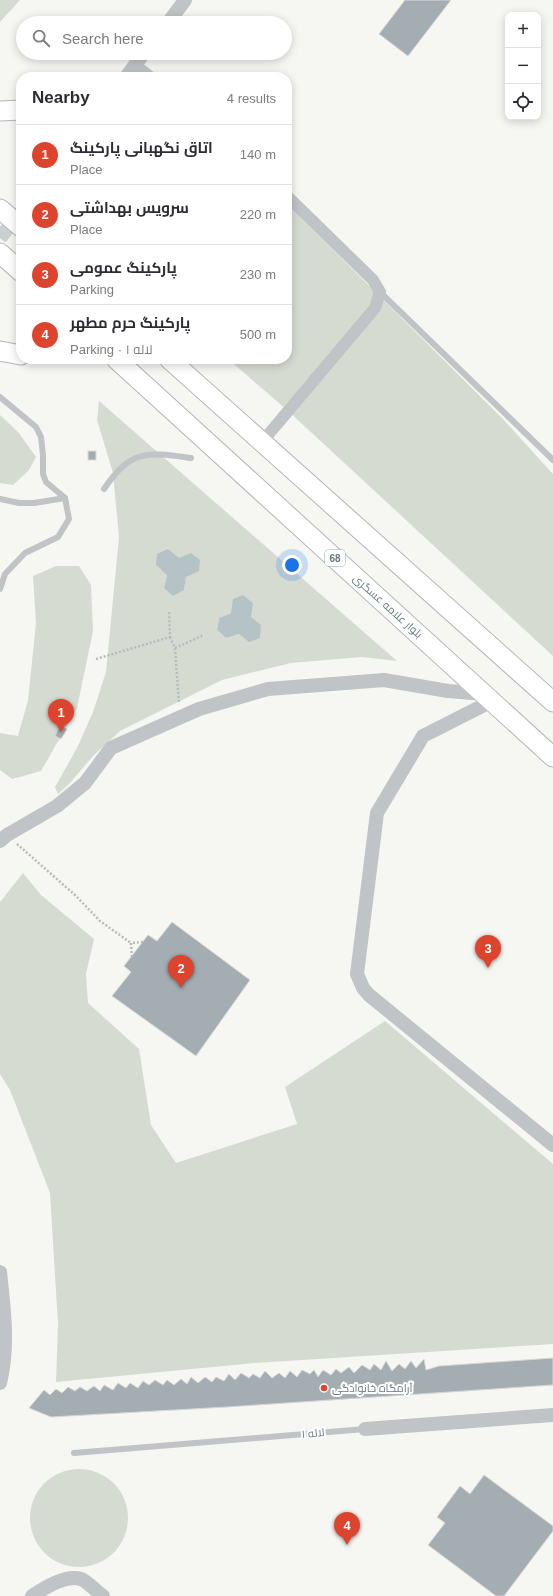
<!DOCTYPE html>
<html lang="en">
<head>
<meta charset="utf-8">
<style>
	:root { --surface:#fff; --page:#f2f2f3; --text:#2b2b33; --muted:#7c7c81; --line:#e1e1e2; --accent:#dc442e }
	body { margin:0; font-family:Helvetica,Cairo,sans-serif; background:var(--page); color:var(--text) }
	.controls { position:absolute; right:12px; top:12px; display:grid; overflow:hidden; border-radius:8px; box-shadow:0 2px 10px #0003 }
	.controls button { width:36px; height:36px; display:grid; place-items:center; padding:0; border:0; border-bottom:1px solid var(--line); background:var(--surface); color:var(--text); font:20px sans-serif }
	.you { position:absolute; left:292px; top:565px; width:14px; height:14px; margin:-10px; border:3px solid #fff; border-radius:50%; background:#1a73e8; box-shadow:0 0 0 6px #1a73e833 }
	.badge { display:grid; place-items:center; width:26px; height:26px; border-radius:50%; background:var(--accent); color:#fff; font-size:13px; font-weight:700 }
	.pin { position:absolute; translate:-50% -33px; filter:drop-shadow(0 1px 2px #0008) }
	.pin::after { content:''; position:absolute; top:21px; width:14px; height:12px; background:inherit; clip-path:polygon(0 0,100% 0,50% 100%) }
	.list { margin:0; padding:0; list-style:none }
	h2 { display:flex; justify-content:space-between; align-items:center; height:52px; margin:0; padding:0 16px; font-size:17px }
	h2 small { font-size:13px; font-weight:400; color:var(--muted) }
	.list li { display:grid; grid-template-columns:26px 1fr auto; gap:12px; align-items:center; box-sizing:border-box; height:60px; padding:0 16px; border-top:1px solid var(--line) }
	.list b { display:block; font-size:15px; white-space:nowrap }
	.list p { margin:0; font-size:13px; white-space:nowrap; color:var(--muted) }
	.list em { font-size:13px; font-style:normal; color:var(--muted) }
	.icon { flex:none; width:22px; height:22px; fill:none; stroke:currentColor; stroke-width:2; stroke-linecap:round; stroke-linejoin:round }
	.map { position:relative; flex:none; width:553px; height:1596px; overflow:hidden }
	.search { position:absolute; background:var(--surface); box-shadow:0 2px 10px #0003; left:16px; top:16px; width:276px; height:44px; display:flex; align-items:center; gap:10px; box-sizing:border-box; padding:0 14px; border-radius:22px; color:var(--muted); font-size:15px }
	.panel { position:absolute; background:var(--surface); box-shadow:0 2px 10px #0003; left:16px; top:72px; width:276px; height:292px; border-radius:16px }
	.map>svg:first-child { display:block }
</style>
</head>
<body>
<div class="map">
<svg width="553" height="1596" viewBox="0 0 553 1596">
	<rect width="100%" height="100%" fill="#f6f6f3"/>
	<!-- green -->
	<g fill="#d6dbd2" fill-rule="evenodd">
		<polygon points="0,0 20,0 0,22"/>
		<polygon points="287,204 503,419 553,474 553,656 287,410 228,359 287,359"/>
		<path d="M99 401 397 661 362 657 291 663 222 680 120 731 93 756 69 784 58 794 55 787 77 748 93 712 106 672 119 537 113 473 97 420ZM167 575 186 577 184 590 164 588ZM231 613 239 634 226 638 217 630 219 618Z"/>
		<polygon points="0,415 19,433 36,457 29,470 13,485 0,483"/>
		<polygon points="56,566 79,566 91,585 93,631 77,708 41,771 12,779 0,770 0,733 18,736 28,700 36,623 33,576"/>
		<polygon points="23,873 41,895 94,939 86,974 88,1003 139,1049 151,1125 176,1163 297,1124 285,1087 385,1021 553,1164 553,1344 255,1363 56,1382 58,1324 50,1193 10,1090 0,1074 0,902"/>
		<circle cx="79" cy="1518" r="49"/>
	</g>
	<!-- water -->
	<g fill="#b5c3c6">
		<polygon points="168,549 179,558 191,553 200,560 199,571 186,577 184,590 173,596 164,588 167,575 156,565 157,554"/>
		<polygon points="243,595 253,603 251,617 261,625 260,638 249,642 239,634 226,638 217,630 219,618 231,613 233,599"/>
	</g>
	<!-- building -->
	<g fill="#a4aeb2" stroke="#d8d7d6">
		<polygon points="405,0 451,0 408,56 379,34"/>
		<rect x="88" y="451" width="8" height="9"/>
		<polygon points="60,725 67,729 61,739 55,736"/>
		<polygon points="172,922 250,980 196,1056 112,996 131,972 124,966 148,935 157,941"/>
		<polygon points="553,1358 553,1385 227,1407 51,1417 29,1408 44,1390 50,1395 56,1389 62,1393 68,1387 75,1391 80,1387 87,1391 94,1386 100,1391 104,1385 113,1390 118,1383 126,1388 130,1383 138,1388 143,1381 149,1385 155,1380 163,1385 167,1380 174,1385 181,1379 187,1384 191,1377 198,1383 205,1377 212,1382 216,1377 224,1381 229,1374 235,1380 241,1373 249,1378 253,1374 260,1378 265,1371 272,1378 279,1373 285,1378 290,1371 297,1377 302,1370 310,1374 314,1370 318,1377 323,1370 331,1375 336,1369 341,1373 349,1367 354,1373 362,1365 370,1370 374,1364 381,1370 386,1361 392,1371 399,1364 405,1369 411,1361 416,1368 424,1359 426,1370 439,1366"/>
		<polygon points="484,1475 553,1526 553,1531 504,1596 496,1596 428,1545 445,1523 437,1517 460,1486 470,1494"/>
	</g>
	<g fill="none" stroke-linecap="round" stroke-linejoin="round">
		<!-- tertiary-tunnel -->
		<polyline stroke="#cbd0d1" stroke-width="14" stroke-dasharray="14 7" stroke-linecap="butt" points="0,238 21,212"/>
		<!-- trunk casing -->
		<g stroke="#b3b7ba" stroke-width="21">
			<g id="trunk">
				<polyline points="0,111 21,110"/>
				<polyline points="0,209 21,227"/>
				<polyline points="0,253 21,272"/>
				<polyline points="0,351 21,355"/>
				<polyline points="116,359 553,757"/>
				<polyline points="169,359 553,702"/>
			</g>
		</g>
		<!-- path -->
		<g stroke="#b8bbbd" stroke-width="2.5" stroke-dasharray="2 2" stroke-linecap="butt">
			<polyline points="170,637 175,648 179,703"/>
			<polyline points="175,648 204,635"/>
			<polyline points="96,659 170,637 169,612"/>
			<polyline points="17,844 75,895 100,921 131,943"/>
			<polyline points="132,957 131,943 143,942"/>
		</g>
		<!-- service -->
		<g stroke="#c0c4c7" stroke-width="6">
			<polyline points="380,292 553,460"/>
			<polyline points="0,397 36,427 41,437 43,455 43,474 46,482 65,498 69,519 58,537 25,553 5,574 0,589"/>
			<path d="M104 489C131 449 147 452 191 458"/>
			<polyline points="0,499 19,503 34,503 65,498"/>
			<polyline points="74,1453 365,1429"/>
		</g>
		<!-- minor -->
		<g stroke="#c0c4c7" stroke-width="12">
			<polyline points="135,65 150,77"/>
			<polyline points="262,442 375,308 380,292 373,280 287,196"/>
		</g>
		<!-- tertiary -->
		<g stroke="#c0c4c7" stroke-width="14">
			<polyline points="168,23 185,0"/>
			<polyline points="126,77 144,53"/>
			<polyline points="492,701 423,736 377,813 357,974 363,988 369,995 553,1145"/>
			<polyline points="0,841 7,835 57,806 85,783 111,748 199,709 268,689 384,680 448,691 484,694"/>
			<path d="M0 1272C4 1309 9 1347 0 1383"/>
			<polyline points="365,1429 553,1415"/>
			<path d="M32 1596C44 1588 66 1574 81 1579 88 1582 96 1591 103 1596"/>
		</g>
		<!-- trunk -->
		<use href="#trunk" stroke="#fff" stroke-width="19"/>
	</g>
	<!-- markers -->
	<circle fill="#dc442e" stroke="#fff" stroke-width="1.5" cx="324" cy="1388" r="4"/>
	<g text-anchor="middle" dominant-baseline="central" stroke-width="4" stroke-linejoin="round" paint-order="stroke">
		<!-- shield labels -->
		<rect fill="#fff" stroke="#94a1a8" stroke-width="1" x="325" y="550" width="20" height="16" rx="3"/>
		<g font-size="10" font-weight="bold" fill="#667983">
			<text x="335" y="558">68</text>
		</g>
		<!-- street labels -->
		<g font-size="11" fill="#667983" stroke="#fff">
			<text transform="translate(388 606) rotate(42)">بلوار علامه عسگری</text>
			<text transform="translate(313 1433) rotate(-5)">لاله ۱</text>
		</g>
		<!-- poi labels -->
		<g font-size="11" fill="#667983" stroke="#fff" text-anchor="start">
			<text x="332" y="1388">آرامگاه خانوادگی</text>
		</g>
	</g>
</svg>
<div class="controls">
<button>+</button>
<button>−</button>
<button><svg class="icon" aria-label="locate" viewBox="0 0 24 24"><circle cx="12" cy="12" r="6"/><path d="M12 2v4M12 18v4M2 12h4M18 12h4"/></svg></button>
</div>
<div class="you"></div>
<div class="pin badge" style="left:61px;top:732px">1</div>
<div class="pin badge" style="left:181px;top:988px">2</div>
<div class="pin badge" style="left:488px;top:968px">3</div>
<div class="pin badge" style="left:347px;top:1545px">4</div>
<div class="search"><svg class="icon" aria-label="search" viewBox="0 0 24 24"><circle cx="10" cy="10" r="6"/><path d="M15 15l6 6"/></svg>Search here</div>
<section class="panel">
<h2>Nearby<small>4 results</small></h2>
<ul class="list">
<li><span class="badge">1</span><div><b>اتاق نگهبانی پارکینگ</b><p>Place</p></div><em>140 m</em></li>
<li><span class="badge">2</span><div><b>سرویس بهداشتی</b><p>Place</p></div><em>220 m</em></li>
<li><span class="badge">3</span><div><b>پارکینگ عمومی</b><p>Parking</p></div><em>230 m</em></li>
<li><span class="badge">4</span><div><b>پارکینگ حرم مطهر</b><p>Parking · لاله ۱</p></div><em>500 m</em></li>
</ul>
</section>
</div>
</body>
</html>
